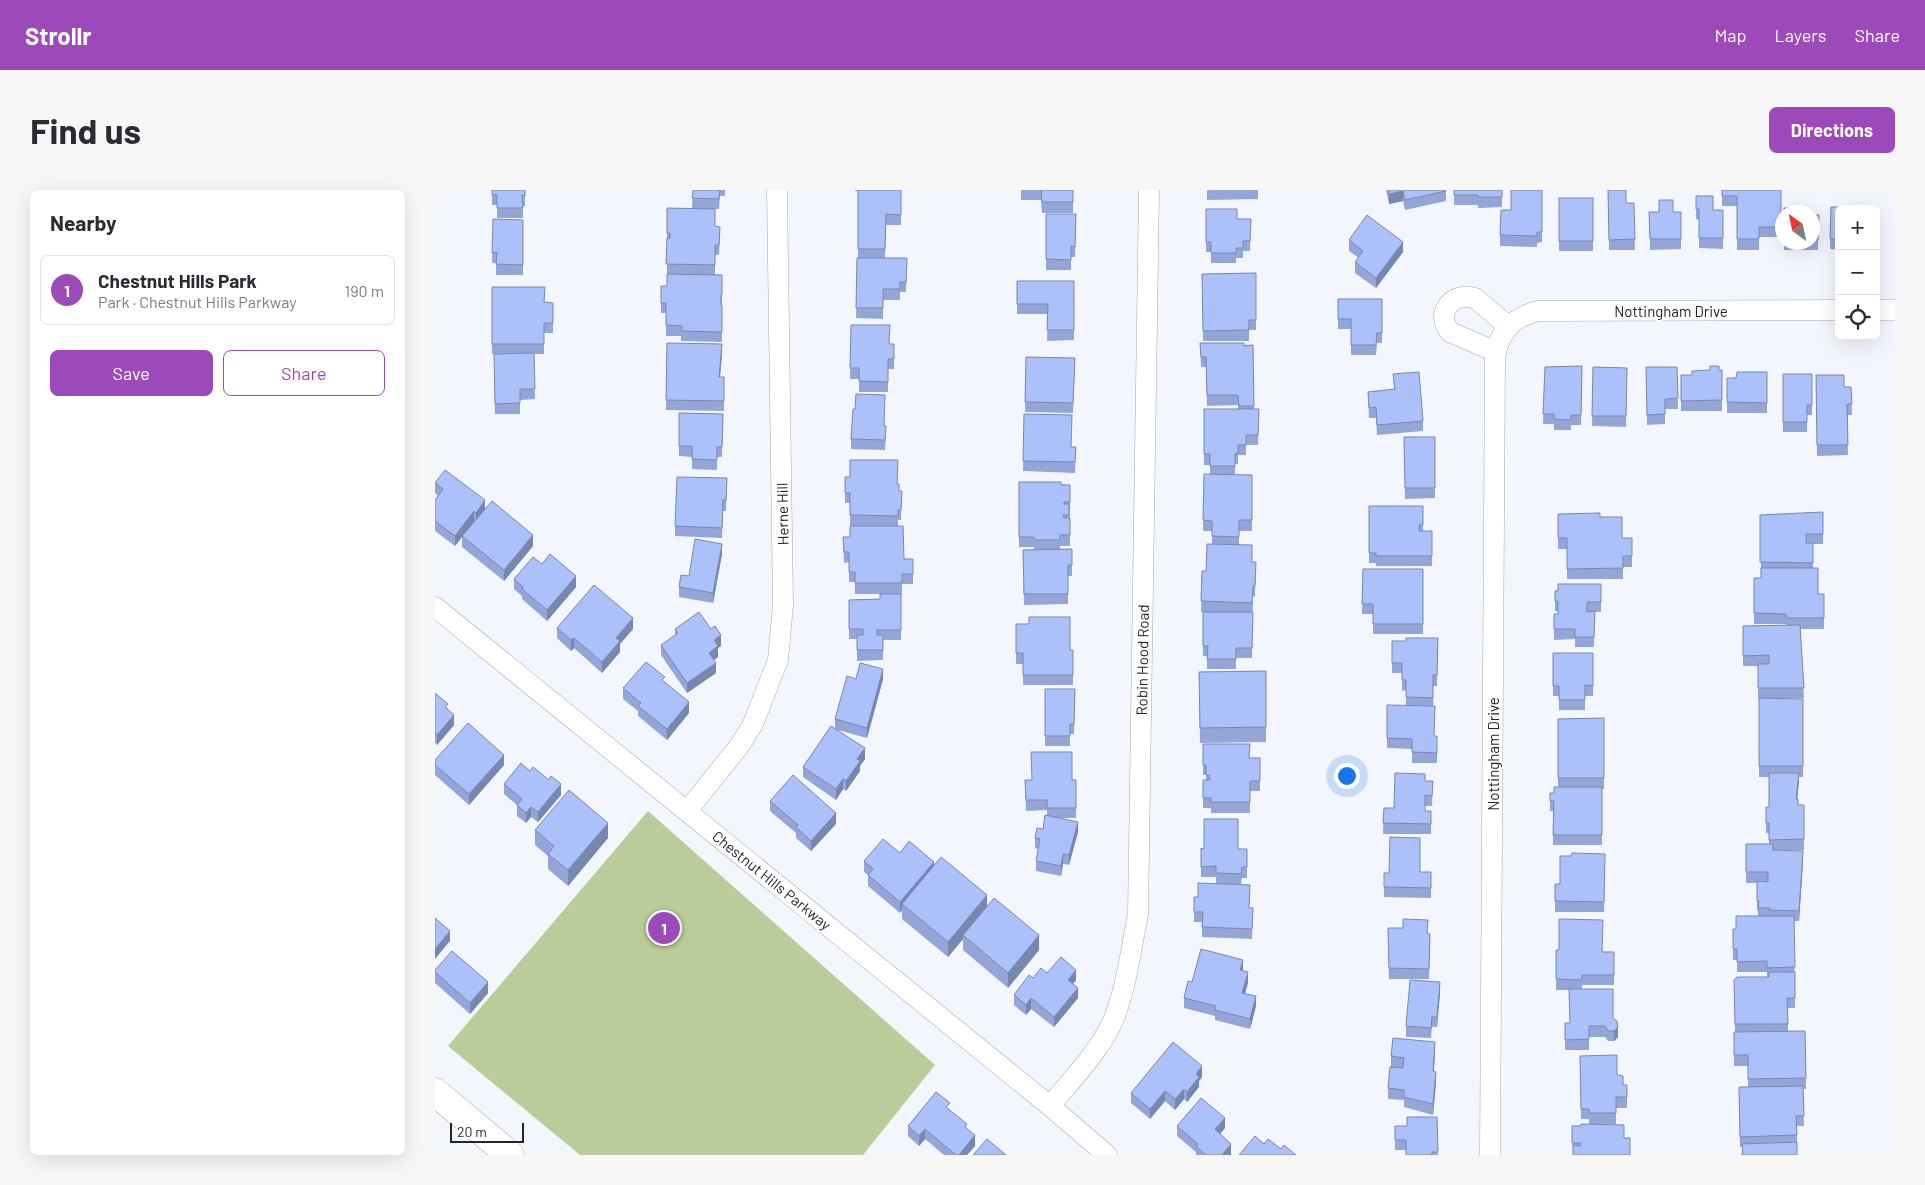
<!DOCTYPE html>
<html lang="en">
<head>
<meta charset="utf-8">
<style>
	:root { --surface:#fff; --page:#f7f7f7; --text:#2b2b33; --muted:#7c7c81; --line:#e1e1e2; --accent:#9c4aba }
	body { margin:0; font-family:Barlow,sans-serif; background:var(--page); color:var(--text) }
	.controls { position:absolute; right:15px; top:15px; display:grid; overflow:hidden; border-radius:8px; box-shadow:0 5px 20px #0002 }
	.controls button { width:45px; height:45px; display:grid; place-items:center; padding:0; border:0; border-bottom:1px solid var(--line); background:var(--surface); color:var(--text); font:25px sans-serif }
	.compass { position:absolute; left:1340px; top:15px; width:45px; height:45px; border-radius:50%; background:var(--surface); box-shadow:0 5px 20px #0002; rotate:327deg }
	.scale { position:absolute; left:15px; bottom:12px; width:74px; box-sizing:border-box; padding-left:5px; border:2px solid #242527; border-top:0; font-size:14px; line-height:18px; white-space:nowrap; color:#242527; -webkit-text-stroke:4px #fff; paint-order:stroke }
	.you { position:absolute; left:911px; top:585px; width:18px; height:18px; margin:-12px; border:4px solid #fff; border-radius:50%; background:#1a73e8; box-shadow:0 0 0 8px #1a73e833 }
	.badge { display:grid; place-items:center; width:32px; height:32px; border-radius:50%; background:var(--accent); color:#fff; font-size:16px; font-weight:700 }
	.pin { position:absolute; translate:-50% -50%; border:2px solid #fff; box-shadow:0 1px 5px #0006 }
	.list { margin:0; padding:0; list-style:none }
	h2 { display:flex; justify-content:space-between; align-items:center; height:65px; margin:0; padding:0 20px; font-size:21px }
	h2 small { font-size:16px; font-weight:400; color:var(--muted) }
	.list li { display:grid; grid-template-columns:32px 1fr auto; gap:15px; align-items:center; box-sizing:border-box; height:70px; margin:0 10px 10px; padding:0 10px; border:1px solid var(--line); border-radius:8px }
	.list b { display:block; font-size:19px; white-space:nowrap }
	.list p { margin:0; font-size:16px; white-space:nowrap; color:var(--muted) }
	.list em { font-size:16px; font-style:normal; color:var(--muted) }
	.actions { display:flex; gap:10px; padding:15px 20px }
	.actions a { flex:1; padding:11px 0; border:1px solid var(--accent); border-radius:8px; text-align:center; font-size:18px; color:var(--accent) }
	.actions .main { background:var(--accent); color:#fff }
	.icon { flex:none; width:28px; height:28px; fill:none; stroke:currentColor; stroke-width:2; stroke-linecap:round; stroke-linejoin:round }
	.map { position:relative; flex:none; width:1460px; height:965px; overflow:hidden; border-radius:8px }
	header { display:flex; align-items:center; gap:30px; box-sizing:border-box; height:70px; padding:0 25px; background:var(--accent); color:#fff }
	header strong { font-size:24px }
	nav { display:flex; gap:28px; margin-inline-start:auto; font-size:18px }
	.intro { display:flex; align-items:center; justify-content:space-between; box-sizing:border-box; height:120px; padding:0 30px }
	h1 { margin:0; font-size:35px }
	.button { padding:12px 22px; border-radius:8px; background:var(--accent); color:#fff; font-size:18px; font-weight:700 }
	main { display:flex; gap:30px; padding:0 30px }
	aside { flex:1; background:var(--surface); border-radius:8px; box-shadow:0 5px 20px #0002 }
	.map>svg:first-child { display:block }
</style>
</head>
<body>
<header>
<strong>Strollr</strong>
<nav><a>Map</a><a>Layers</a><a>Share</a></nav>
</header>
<div class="intro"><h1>Find us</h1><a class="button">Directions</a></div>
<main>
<aside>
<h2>Nearby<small></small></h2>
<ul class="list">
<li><span class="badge">1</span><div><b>Chestnut Hills Park</b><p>Park · Chestnut Hills Parkway</p></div><em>190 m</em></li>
</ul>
<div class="actions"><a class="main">Save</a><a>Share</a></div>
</aside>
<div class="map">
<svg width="1460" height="965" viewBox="0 0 1460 965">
	<rect width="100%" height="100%" fill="#f3f6fc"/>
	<!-- green -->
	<polygon fill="#bacc9a" points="213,621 500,875 428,965 145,965 13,856"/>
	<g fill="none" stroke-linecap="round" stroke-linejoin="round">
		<!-- street casing -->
		<g stroke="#a5a7ad" stroke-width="21">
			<g id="street">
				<polyline points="1441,120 1460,120"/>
				<path d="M1061 162 1015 142C999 123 1018 101 1040 108L1073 136"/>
				<polyline points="0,417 615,916 672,965"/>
				<polyline points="252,621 305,555 318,534 343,470 348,415 342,0"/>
				<path d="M615 916C638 888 667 859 680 826 692 793 696 759 703 725L714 0"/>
				<path d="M1055 965 1060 167C1064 142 1078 127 1103 121L1404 120"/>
			</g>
		</g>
		<!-- secondary casing -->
		<g stroke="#a5a7ad" stroke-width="29">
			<polyline id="secondary" points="0,902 75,965"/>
		</g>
		<!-- street -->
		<use href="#street" stroke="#fff" stroke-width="20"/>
		<!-- secondary -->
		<use href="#secondary" stroke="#fff" stroke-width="28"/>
	</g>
	<!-- wall -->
	<g fill="#94a6d7">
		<polygon points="57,0 90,0 90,16 88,16 88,28 62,28 62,15 57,15"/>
		<polygon points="258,0 290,0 290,6 285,6 284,19 280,19 280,36 285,47 284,65 280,65 280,85 287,85 287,152 246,151 246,146 231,146 231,123 226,123 226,96 232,96 232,18 257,18"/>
		<polygon points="420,0 466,0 466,35 451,35 450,68 472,68 471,102 465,102 465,110 448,110 448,129 421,128 422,68 423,68 423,1 420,1"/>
		<polygon points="586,0 638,0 638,23 607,23 606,10 586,10"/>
		<polygon points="772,0 823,0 823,9 772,10"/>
		<polygon points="951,0 1011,0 1011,11 970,20 968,11 954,14"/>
		<polygon points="1019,0 1067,0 1067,17 1043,18 1043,15 1019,15"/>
		<polygon points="1107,0 1107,52 1102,53 1102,57 1065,56 1065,45 1076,20"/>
		<polygon points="1173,0 1191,13 1199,13 1200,60 1174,60"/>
		<polygon points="1287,0 1346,0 1346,47 1324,47 1324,60 1302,60 1302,16 1287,16"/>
		<polygon points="1261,6 1278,20 1288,20 1288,59 1264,58 1264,30 1261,29"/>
		<rect x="1124" y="8" width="34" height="53"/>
		<polygon points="1396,17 1404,19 1404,60 1395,59"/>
		<polygon points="771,19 802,29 816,29 815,61 808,61 808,68 801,68 801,73 776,73 776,62 771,62"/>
		<polygon points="1214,22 1246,22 1246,59 1215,60"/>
		<polygon points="611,24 641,24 640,67 636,67 636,80 611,80"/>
		<polygon points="1378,25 1384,25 1383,60 1349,60 1349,52 1378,52"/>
		<polygon points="58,29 88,30 88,85 61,85 61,73 57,73"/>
		<polygon points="914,50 968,62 941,98 920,83 920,72 924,68 914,61"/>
		<polygon points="821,83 821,140 814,140 814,151 768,151 767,84"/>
		<polygon points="582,91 639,91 639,150 612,151 613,124 582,124"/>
		<polygon points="57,97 109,112 118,113 118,143 109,143 109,164 99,164 100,209 85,210 85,224 60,224 59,175 64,164 57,164"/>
		<polygon points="903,109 947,109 947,153 942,153 941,165 916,165 916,139 903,139"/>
		<polygon points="416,135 455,154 459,154 459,179 453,179 453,202 424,202 424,189 415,189"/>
		<polygon points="232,153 287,164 285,187 289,187 289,221 231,220"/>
		<polygon points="765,153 818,155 819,219 824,219 823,255 811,255 811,265 803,265 803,274 800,274 800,285 817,285 817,341 804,341 804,355 817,372 821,372 820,407 818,406 817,468 801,468 801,479 772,479 772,466 768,466 768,422 783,422 766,422 767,381 771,381 777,354 777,341 768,341 769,284 775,285 775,275 769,275 769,219 803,219 803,215 772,216 771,177 766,177"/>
		<polygon points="591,167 640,168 638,223 590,222"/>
		<polygon points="1147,176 1146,235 1136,235 1136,240 1119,240 1119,234 1108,234 1110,177"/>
		<polygon points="1158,177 1192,178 1191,237 1157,236"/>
		<polygon points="1211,177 1242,177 1243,219 1230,219 1230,234 1212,235"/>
		<polygon points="1287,180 1287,221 1246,221 1246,185 1257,185"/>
		<polygon points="1332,182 1332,223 1292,223 1292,188 1301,188"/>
		<polygon points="958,184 988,231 988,241 942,245 941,228 934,228 933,202 959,199"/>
		<polygon points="1348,184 1377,184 1377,225 1372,225 1372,242 1348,242"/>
		<polygon points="1381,185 1409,197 1416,197 1417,225 1412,225 1413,265 1382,266"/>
		<polygon points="450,215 449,236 451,246 450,260 416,259 416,249"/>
		<polygon points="244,223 288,224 287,267 282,267 282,280 257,279 257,267 244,266"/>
		<polygon points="589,224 636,257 641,257 640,283 588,281"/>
		<polygon points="969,247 1000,247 1000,308 970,309"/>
		<polygon points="410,287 462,294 464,301 467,301 466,330 463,330 463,336 415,336 415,313 410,313"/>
		<polygon points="292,288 291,321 288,321 287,348 240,346 240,336"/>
		<polygon points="584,292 635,295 635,356 625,356 625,359 637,359 637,386 633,386 633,414 589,415 588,360 599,360 599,357 584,357"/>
		<polygon points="0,293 50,319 98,356 69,391 27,357 27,346 20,356 0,341 0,310 3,306 0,303"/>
		<polygon points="934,316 988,316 988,341 997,341 997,376 941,376 941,373 934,373"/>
		<polygon points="1388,322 1388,354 1378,354 1378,378 1383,404 1389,404 1389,439 1365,439 1369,508 1326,508 1368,509 1368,587 1364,587 1362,609 1363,615 1369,615 1369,660 1338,660 1368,671 1364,731 1359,731 1360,818 1353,818 1353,842 1370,841 1371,899 1368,899 1369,936 1362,936 1362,952 1307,964 1307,957 1305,957 1304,897 1313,897 1313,876 1299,876 1299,842 1300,842 1299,790 1332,787 1332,782 1302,782 1302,770 1298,770 1298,739 1301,739 1323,726 1323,721 1322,721 1322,693 1311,693 1311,654 1334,654 1334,643 1331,643 1331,617 1334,617 1334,587 1324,587 1324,509 1323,509 1323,476 1308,476 1308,436 1351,435 1351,434 1319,434 1319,388 1326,388 1325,325"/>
		<polygon points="1123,324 1165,327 1187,348 1197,348 1197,377 1188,377 1188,389 1132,389 1132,359 1123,359"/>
		<polygon points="408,347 469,369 478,369 478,394 467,394 467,404 420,404 420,392 414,392 414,372 409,373"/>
		<polygon points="287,364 278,413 244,407 244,397 254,386"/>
		<polygon points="107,374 141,397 112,431 87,409 87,406 79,399 79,389"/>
		<polygon points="928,379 988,379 988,444 938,444 938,424 927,424"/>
		<polygon points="1166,394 1166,422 1160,422 1159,457 1140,457 1140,449 1119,450 1119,424 1123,424 1123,421 1120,421 1120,401"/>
		<polygon points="466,404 466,450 448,450 448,470 422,471 422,449 414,449 414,410 445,409"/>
		<polygon points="581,434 594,434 635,460 638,460 638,495 588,495 588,474 581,474"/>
		<polygon points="122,438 198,439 185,454 185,462 167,483 139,458 136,461 122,448"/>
		<polygon points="240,439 286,456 283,458 283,467 279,470 281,483 252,503 226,465 226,455 240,445"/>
		<polygon points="1003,448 1002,496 998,496 999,546 1002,546 1002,573 977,573 977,559 952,558 952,515 971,516 971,500 967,501 967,483 957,483 957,451 971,451"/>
		<polygon points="1118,463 1158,463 1158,506 1150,506 1150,520 1124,520 1124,506 1118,506"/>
		<polygon points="831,481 831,552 765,553 764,482"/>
		<polygon points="421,489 448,489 432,548 403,540 430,569 425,576 425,581 411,601 408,599 401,610 368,587 368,577 400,538 400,529"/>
		<polygon points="230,492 254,523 232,550 203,526 203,521 188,509 188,498"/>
		<polygon points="610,499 640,499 639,544 635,544 635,556 610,556"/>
		<polygon points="0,503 13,519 19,535 2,555 0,553"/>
		<polygon points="1169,528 1169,599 1167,599 1167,655 1118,655 1118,621 1115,621 1115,603 1119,603 1123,597 1123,529"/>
		<polygon points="768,554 815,568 825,568 825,601 815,601 815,623 776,623 776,618 768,618 768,590 771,590 771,585 768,585"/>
		<polygon points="0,570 69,575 34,615 0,585"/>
		<polygon points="590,590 641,590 641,628 627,628 643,642 634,675 628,674 626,686 601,681 601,671 603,659 600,658 600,648 608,639 612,625 612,620 591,621"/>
		<polygon points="990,591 998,591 997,616 990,616 990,621 996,621 996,644 948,644 949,618 959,618"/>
		<polygon points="69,594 126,605 103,632 96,627 91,633 82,626 82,615 69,604"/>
		<polygon points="335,611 401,634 376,661 361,648 361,643 335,621"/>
		<polygon points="100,640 173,648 133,696 113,679 113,666 100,655"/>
		<polygon points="766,658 812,659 812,688 807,688 806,694 781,694 781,687 766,687"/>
		<polygon points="465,663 499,676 552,716 604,760 573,798 528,760 528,749 513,767 467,729 467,720 465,723 433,696 433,685 429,682 429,671"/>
		<polygon points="1170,664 1169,722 1120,722 1120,694 1125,694"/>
		<polygon points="996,682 996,708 949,707 949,683"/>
		<polygon points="759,707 815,718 818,728 817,749 767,747 767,732 759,732"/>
		<polygon points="953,738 995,744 994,789 954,789"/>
		<polygon points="1121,760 1179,762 1179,795 1147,795 1147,799 1178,828 1183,847 1179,851 1173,851 1170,847 1154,847 1154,860 1130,860 1130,833 1135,833 1134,800 1121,800"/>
		<polygon points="0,780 53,803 35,824 0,793"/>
		<polygon points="808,781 813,793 810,803 821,816 815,839 780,830 780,826 749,818 749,808 757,792"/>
		<polygon points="612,783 641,790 638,794 643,808 619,837 596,819 591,825 579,815 579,805 598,788"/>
		<polygon points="1005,803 1002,837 997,837 996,848 971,847 971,836"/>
		<polygon points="1000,862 999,881 1001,892 998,925 969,917 969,910 953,909 953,898 956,876 956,866"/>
		<polygon points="1145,866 1182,885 1188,895 1192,895 1192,918 1181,918 1181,934 1154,934 1154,929 1146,929"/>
		<polygon points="767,887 764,891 764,897 752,912 749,909 740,920 730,911 715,929 696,913 696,903"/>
		<polygon points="515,920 540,956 532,965 509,965 490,949 484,956 473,946 473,936"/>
		<polygon points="1002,927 1003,965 971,965 971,960 960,960 960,936 972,936"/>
		<polygon points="1189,935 1138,965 1137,936"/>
		<polygon points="742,936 790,938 785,944 796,964 796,965 761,965 761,962 742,946"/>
	</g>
	<!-- shaded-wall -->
	<g fill="#7887af">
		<polygon points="968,1 968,11 954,14 954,4"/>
		<polygon points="968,52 968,62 941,98 941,88"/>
		<polygon points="287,154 287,164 284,198 284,187"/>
		<polygon points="50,310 50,321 41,333 41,323"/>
		<polygon points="39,321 39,332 20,356 20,346"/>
		<polygon points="98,345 98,356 69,391 69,380"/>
		<polygon points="287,354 287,364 278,413 278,403"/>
		<polygon points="141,386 141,397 112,431 112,420"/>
		<polygon points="198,428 198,439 185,454 185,462 167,483 167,472 181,448"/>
		<polygon points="286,445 286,456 283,458 283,467 274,473 274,463 279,450"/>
		<polygon points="139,448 139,458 136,461 136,450"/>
		<polygon points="281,473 281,483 252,503 252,493"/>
		<polygon points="448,479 448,489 432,548 432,538"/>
		<polygon points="254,512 254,523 232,550 232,539"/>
		<polygon points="19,525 19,535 2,555 2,545"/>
		<polygon points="430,558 430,569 425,576 425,581 411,601 411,591 422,569"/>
		<polygon points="69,565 69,575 34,615 34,604"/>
		<polygon points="1364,583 1364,593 1361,620 1361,609"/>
		<polygon points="408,589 408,599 401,610 401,599"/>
		<polygon points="126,594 126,605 103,632 103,622"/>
		<polygon points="96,617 96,627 91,633 91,623"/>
		<polygon points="401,623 401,634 376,661 376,651"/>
		<polygon points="643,632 643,642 634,675 634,665"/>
		<polygon points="173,633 173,648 133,696 133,680"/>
		<polygon points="1368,661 1368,671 1364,731 1364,721"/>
		<polygon points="628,664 628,674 626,686 626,676"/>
		<polygon points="499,672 499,683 467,714 467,720 465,723 465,712"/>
		<polygon points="552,705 552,720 528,745 528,749 513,767 513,752"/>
		<polygon points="15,741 15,751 0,769 0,759"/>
		<polygon points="604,745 604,760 573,798 573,783"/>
		<polygon points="808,770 808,780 805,791 805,780"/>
		<polygon points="641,780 641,790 633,800 633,790"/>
		<polygon points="813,782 813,793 807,813 807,803"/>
		<polygon points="53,792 53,803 35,824 35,813"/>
		<polygon points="1005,792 1005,803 1002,837 1002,827"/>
		<polygon points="643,798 643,808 619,837 619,827"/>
		<polygon points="821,806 821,816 815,839 815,829"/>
		<polygon points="596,808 596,819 591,825 591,815"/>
		<polygon points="1183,837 1183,847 1179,851 1179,841"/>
		<polygon points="1000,852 1000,862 998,892 998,881"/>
		<polygon points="767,876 767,887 764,891 764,897 752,912 752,902 761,884"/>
		<polygon points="1001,882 1001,892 998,925 998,914"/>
		<polygon points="749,899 749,909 740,920 740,909"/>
		<polygon points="730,901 730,911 715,929 715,919"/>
		<polygon points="790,928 790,938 780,950 780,939"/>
		<polygon points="490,939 490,949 484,956 484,946"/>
		<polygon points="540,945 540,956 532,965 524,965"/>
		<polygon points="796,954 796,965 787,965"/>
	</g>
	<!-- building -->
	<g fill="#acc1fa" stroke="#7887af">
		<polygon points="57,0 90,0 90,6 87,5 88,18 62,18 62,5 57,5"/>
		<polygon points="258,0 285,0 284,9 257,8"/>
		<polygon points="423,0 466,0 466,25 451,24 450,59 423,59"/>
		<polygon points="606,0 638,0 638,12 607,12"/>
		<polygon points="954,0 1011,0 1011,1 970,10 968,1 954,4"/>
		<polygon points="1019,0 1067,0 1067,7 1043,7 1043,5 1019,5"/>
		<polygon points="1076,0 1107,0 1107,42 1102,42 1102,46 1065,45 1066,20 1076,20"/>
		<polygon points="1173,0 1191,0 1191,13 1199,13 1200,49 1174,50"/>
		<polygon points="1287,0 1346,0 1346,37 1324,37 1324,49 1302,49 1302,6 1287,6"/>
		<polygon points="1261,6 1278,6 1278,20 1288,20 1288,48 1264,48 1264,19 1261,19"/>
		<rect x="1124" y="8" width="34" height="43"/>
		<polygon points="1224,10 1238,10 1238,22 1246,22 1246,49 1215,49 1214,22 1224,22"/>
		<polygon points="1396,17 1416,17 1416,19 1404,19 1404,49 1395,49"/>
		<polygon points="232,18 280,19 280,36 285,37 284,55 280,55 280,75 231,74 232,48 235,48 235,43 232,43"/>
		<rect x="1349" y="18" width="15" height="4"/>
		<polygon points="771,19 802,19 802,29 816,29 815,51 808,51 808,58 801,58 801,63 776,63 776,52 771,52"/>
		<polygon points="611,24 641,24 640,57 636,56 636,70 611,69"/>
		<polygon points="932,25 968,52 941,88 920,72 928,61 914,50"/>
		<polygon points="1378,25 1384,25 1383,50 1378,50"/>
		<polygon points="58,29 88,30 88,75 61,74 62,62 57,63"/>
		<polygon points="422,68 472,68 471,92 465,92 465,99 448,99 448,118 421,118"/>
		<polygon points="821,83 821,130 814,130 814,140 768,141 767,84"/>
		<polygon points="232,84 287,85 287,105 286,105 286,115 287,115 287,142 246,141 247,136 231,135 231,113 226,113 226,96 232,96"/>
		<polygon points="582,91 639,91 639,140 612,140 613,114 582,114"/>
		<polygon points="57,97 110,97 109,112 118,113 118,133 109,133 109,154 57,154"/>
		<polygon points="903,109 947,109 947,143 942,143 941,155 916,155 916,129 903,129"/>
		<polygon points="416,135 455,135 454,154 459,154 459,169 453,169 453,192 424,191 424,178 415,178"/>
		<polygon points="232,153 287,154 284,187 289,187 289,211 231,210"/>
		<polygon points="765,153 809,153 809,156 818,155 819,216 804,216 803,205 772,205 771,167 766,167"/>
		<polygon points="99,163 100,199 85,199 85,213 60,214 59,164"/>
		<polygon points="591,167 640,168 638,213 590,212"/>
		<polygon points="1147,176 1146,225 1136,225 1136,230 1119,229 1119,224 1108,224 1110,177"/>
		<polygon points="1275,176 1284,176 1284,180 1287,180 1287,210 1246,211 1246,185 1257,185 1257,181 1275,180"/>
		<polygon points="1158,177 1192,178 1191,226 1157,226"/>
		<polygon points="1211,177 1242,177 1243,208 1230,209 1230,224 1212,225"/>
		<polygon points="984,182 988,231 942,235 941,217 934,218 933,202 960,199 958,184"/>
		<polygon points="1302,182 1332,182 1332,213 1292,212 1292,188 1301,188"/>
		<polygon points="1348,184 1377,184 1377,215 1372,215 1372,232 1348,232"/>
		<polygon points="1381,185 1409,185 1409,197 1416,197 1417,214 1412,214 1413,255 1382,255"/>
		<polygon points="421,204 450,205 449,236 451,236 450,250 416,249 418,219 420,219"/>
		<polygon points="769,219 824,219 823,245 811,245 811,255 803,255 803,263 800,264 800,276 775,276 775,264 769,264"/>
		<polygon points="244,223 288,224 287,257 282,257 282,270 257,269 257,256 244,256"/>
		<polygon points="589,224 637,225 636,257 641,257 640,272 588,271"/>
		<polygon points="969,247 1000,247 1000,298 970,298"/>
		<polygon points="415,270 463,270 462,294 464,294 464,301 467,301 466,320 463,320 463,326 415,325 415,303 410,303 410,287 415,287"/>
		<polygon points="10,280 50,310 41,323 39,321 20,346 0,331 0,310 8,299 0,293"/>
		<polygon points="769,284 817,285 817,330 804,330 804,347 777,346 777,331 768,330"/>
		<polygon points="242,287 292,288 291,310 288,310 287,338 240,336"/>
		<polygon points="584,292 626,292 626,295 635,295 635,312 629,312 629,314 634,314 634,325 628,325 629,328 635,328 635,345 625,345 625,350 599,350 599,347 584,347"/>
		<polygon points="57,311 98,345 69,380 27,346"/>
		<polygon points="934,316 988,316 988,335 984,335 984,341 997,341 997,366 941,366 941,363 934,363"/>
		<polygon points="1388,322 1388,344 1371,344 1371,353 1378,353 1378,373 1325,372 1325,325"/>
		<polygon points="1165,323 1165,327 1187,327 1187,348 1197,348 1197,366 1188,366 1188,378 1132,379 1132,348 1123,348 1123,324"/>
		<polygon points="415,336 468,336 469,369 478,369 478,384 467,384 467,393 420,393 420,382 414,382 414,362 409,362 408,347 415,347"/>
		<polygon points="260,349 287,354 278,403 244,397 246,385 254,386"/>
		<polygon points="772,354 817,355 817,372 821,372 820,396 818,396 817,413 766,411 767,381 771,381"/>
		<polygon points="637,359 637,375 633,375 633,404 589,404 588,360"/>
		<polygon points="115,364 141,386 112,420 87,399 88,397 79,389 98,367 107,374"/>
		<polygon points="1326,378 1383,378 1383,404 1389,404 1389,428 1351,428 1351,424 1319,423 1319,388 1326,388"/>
		<polygon points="928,379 988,379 988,434 938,434 938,414 927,414"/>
		<polygon points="1123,394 1166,394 1166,412 1152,412 1152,422 1160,421 1159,447 1140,447 1140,439 1119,439 1119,424 1123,424 1123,411 1120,411 1120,401 1123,401"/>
		<polygon points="159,395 198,428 181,448 185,451 167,472 139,448 136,450 122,438"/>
		<polygon points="445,404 466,404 466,440 442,440 442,445 448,445 448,460 422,460 422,445 428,445 428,439 414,439 414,410 445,409"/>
		<polygon points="264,422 276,439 280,436 286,445 279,450 283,456 274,463 281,473 252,493 226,455 243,443 240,439"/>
		<polygon points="768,422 818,422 817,458 801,458 801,469 772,469 773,456 768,456"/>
		<polygon points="594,427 635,427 635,460 638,460 638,485 588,485 588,463 581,463 581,434 594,434"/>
		<polygon points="1365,435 1369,498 1323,498 1323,474 1334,474 1334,465 1308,466 1308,436"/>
		<polygon points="971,448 1003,448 1002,485 998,485 998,508 971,507 971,490 967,490 967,473 957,473 957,451 971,451"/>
		<polygon points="1118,463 1158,463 1158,496 1150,495 1150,510 1124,510 1124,496 1118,496"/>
		<polygon points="211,472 230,487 227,490 254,512 232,539 203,516 206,513 188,498"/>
		<polygon points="425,473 448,479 432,538 400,529 412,486 421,489"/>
		<polygon points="831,481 831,537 765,538 764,482"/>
		<polygon points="610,499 640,499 639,534 635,534 635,546 610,546"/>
		<polygon points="0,503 13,514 10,517 19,525 2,545 0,543"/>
		<polygon points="1324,508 1368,509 1368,576 1324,576"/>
		<polygon points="952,515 1000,516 999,546 1002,546 1002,563 977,562 977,549 952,548"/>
		<polygon points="1169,528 1169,588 1123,588 1123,529"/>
		<polygon points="33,533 69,565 34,604 0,575 0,570"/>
		<polygon points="396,536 430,558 422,569 425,571 411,591 408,589 401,599 368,577"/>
		<polygon points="768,554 815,554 814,568 825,568 825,591 815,591 815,612 776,612 776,608 768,608 768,590 775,590 774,585 771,585 771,575 768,575"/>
		<polygon points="596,562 637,562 637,590 641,590 641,618 612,618 612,610 591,610 590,590 597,590"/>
		<polygon points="86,573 95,581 98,577 114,590 116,586 126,594 103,622 96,617 91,623 82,615 87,609 69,594"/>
		<polygon points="960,583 990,584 990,591 998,591 997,606 990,605 990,621 996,621 996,634 948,633 949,618 959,618"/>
		<polygon points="1334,583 1364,583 1361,609 1363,609 1363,615 1369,615 1369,649 1334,650 1334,633 1331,633 1331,617 1334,617"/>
		<polygon points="358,585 401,623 376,651 361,637 363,635 335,611"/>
		<polygon points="1119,597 1167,597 1167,645 1118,645 1119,611 1115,611 1115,603 1119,603"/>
		<polygon points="134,600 173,633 133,680 113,664 119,656 100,640"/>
		<polygon points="610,625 643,632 634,665 628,664 626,676 601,671 605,649 600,648 602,638 608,639"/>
		<polygon points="769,629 803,629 803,659 812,659 812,677 807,677 806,684 781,683 781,676 766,677 766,658 769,659"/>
		<polygon points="955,647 985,648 985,682 996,682 996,698 949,697 949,683 954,683"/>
		<polygon points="448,649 465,663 474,651 499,672 465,712 433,685 438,679 429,671"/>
		<polygon points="1311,654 1338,654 1338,660 1368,661 1364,721 1334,720 1334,718 1323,718 1324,711 1322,711 1322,691 1333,692 1333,682 1311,682"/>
		<polygon points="1137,663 1170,664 1169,712 1120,711 1120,694 1125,694 1125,666 1136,666"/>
		<polygon points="506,667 552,705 513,752 467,714"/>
		<polygon points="763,693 815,695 814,718 818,718 817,739 767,737 768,722 759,722 759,707 763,707"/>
		<polygon points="559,708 604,745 573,783 528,745"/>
		<polygon points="1301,726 1359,726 1360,777 1332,778 1332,771 1302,772 1302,759 1298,759 1298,739 1301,739"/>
		<polygon points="0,728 15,741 0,759"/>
		<polygon points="968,729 993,730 992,743 995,744 994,779 954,778 953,738 968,738"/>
		<polygon points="1124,729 1168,730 1167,762 1179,762 1179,785 1147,785 1147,790 1121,789 1121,760 1124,760"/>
		<polygon points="766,759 808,770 805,780 813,782 807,803 821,806 815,829 780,820 781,816 749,808 753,791 757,792"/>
		<polygon points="17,761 53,792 35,813 0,782 0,780"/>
		<polygon points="626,767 641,780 633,790 643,798 619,827 596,808 591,815 579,805 594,785 598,788 606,778 612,783"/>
		<polygon points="1334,782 1360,782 1360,808 1352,808 1353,834 1300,834 1299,790 1302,787 1334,787"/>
		<polygon points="975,790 1005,792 1002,827 997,827 996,838 971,836"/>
		<polygon points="1134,799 1178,799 1178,828 1182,831 1183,837 1179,841 1173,841 1170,836 1154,836 1154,849 1130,850 1130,833 1135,833"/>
		<polygon points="1370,841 1371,888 1313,889 1313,865 1299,865 1299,842"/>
		<polygon points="958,848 1000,852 998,881 1001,882 998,914 969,907 969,900 953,898 955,877 968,878 969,868 956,866"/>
		<polygon points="738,852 767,876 761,884 764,887 752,902 749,899 740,909 730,901 715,919 696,903"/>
		<polygon points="1182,865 1182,885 1188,886 1188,895 1192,895 1192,907 1181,907 1181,923 1154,923 1154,919 1146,919 1145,866"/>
		<polygon points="1368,896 1369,926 1361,926 1362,945 1305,947 1304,897"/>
		<polygon points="501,902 515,913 511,917 532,934 530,937 540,945 524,965 521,965 490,939 484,946 473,936"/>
		<polygon points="766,908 790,928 780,939 796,954 787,965 771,965 761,956 763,954 742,936"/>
		<polygon points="972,927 1002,927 1003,962 997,962 997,965 971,965 971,950 960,950 960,936 972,936"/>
		<polygon points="1146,934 1189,935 1189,948 1195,948 1195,965 1138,965 1138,955 1145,956 1146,953 1137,953 1137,936 1146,936"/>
		<polygon points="820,946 829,954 833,949 846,959 849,955 861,965 804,965"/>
		<polygon points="552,949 571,965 538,965"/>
		<polygon points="1362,952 1362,965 1306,965 1308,964 1307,954"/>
	</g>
	<g text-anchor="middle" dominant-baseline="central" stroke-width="4" stroke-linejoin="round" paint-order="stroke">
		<!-- street labels -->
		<g font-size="15" fill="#242527" stroke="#fff">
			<text x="1236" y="121">Nottingham Drive</text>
			<text transform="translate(347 324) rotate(-91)">Herne Hill</text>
			<text transform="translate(707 470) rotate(-89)">Robin Hood Road</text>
			<text transform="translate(1058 564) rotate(-90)">Nottingham Drive</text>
			<text transform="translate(337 690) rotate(39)">Chestnut Hills Parkway</text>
		</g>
	</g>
</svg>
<div class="controls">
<button>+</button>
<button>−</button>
<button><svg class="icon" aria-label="locate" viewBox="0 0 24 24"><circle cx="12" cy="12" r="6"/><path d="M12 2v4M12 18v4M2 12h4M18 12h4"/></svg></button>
</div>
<svg class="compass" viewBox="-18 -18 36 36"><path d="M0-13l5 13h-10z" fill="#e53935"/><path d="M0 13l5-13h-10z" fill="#7c7c81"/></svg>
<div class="scale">20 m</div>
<div class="you"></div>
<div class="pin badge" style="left:229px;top:738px">1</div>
</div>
</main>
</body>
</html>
